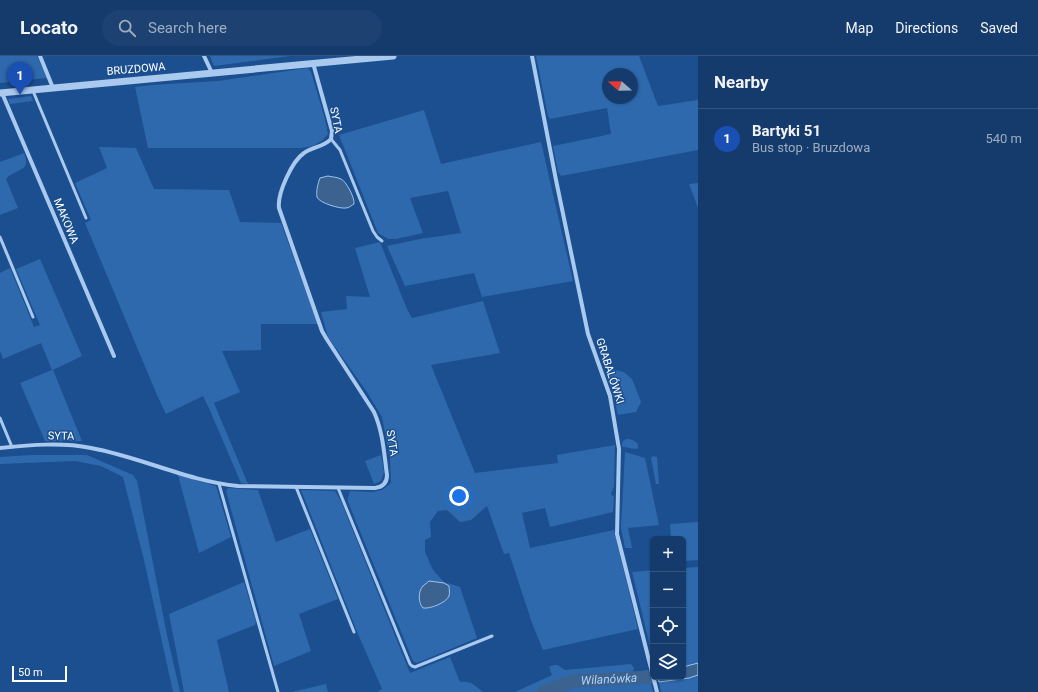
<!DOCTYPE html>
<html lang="en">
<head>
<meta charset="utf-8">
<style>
	:root { --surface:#143b6b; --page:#1d4271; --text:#f1f3f6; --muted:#9dadc1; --line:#33557e; --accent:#8abfa5 }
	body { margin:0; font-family:Roboto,sans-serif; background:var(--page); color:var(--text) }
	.controls { position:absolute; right:12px; bottom:12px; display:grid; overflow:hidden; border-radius:6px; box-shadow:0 1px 3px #0004 }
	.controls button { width:36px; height:36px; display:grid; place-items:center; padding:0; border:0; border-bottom:1px solid var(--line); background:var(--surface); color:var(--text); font:20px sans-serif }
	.compass { position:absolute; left:602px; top:12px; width:36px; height:36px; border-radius:50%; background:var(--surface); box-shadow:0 1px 3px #0004; rotate:290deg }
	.scale { position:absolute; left:12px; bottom:10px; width:55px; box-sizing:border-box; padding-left:4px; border:2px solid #fff; border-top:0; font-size:11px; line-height:14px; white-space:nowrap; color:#fff; -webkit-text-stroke:3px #1b4f8f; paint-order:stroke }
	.you { position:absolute; left:459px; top:440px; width:14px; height:14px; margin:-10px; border:3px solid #fff; border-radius:50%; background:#1a73e8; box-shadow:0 0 0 6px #1a73e833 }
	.badge { display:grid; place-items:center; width:26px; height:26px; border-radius:50%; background:var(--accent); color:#fff; font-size:13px; font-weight:700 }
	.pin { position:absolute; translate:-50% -33px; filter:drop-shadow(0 1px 2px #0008) }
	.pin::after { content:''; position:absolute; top:21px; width:14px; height:12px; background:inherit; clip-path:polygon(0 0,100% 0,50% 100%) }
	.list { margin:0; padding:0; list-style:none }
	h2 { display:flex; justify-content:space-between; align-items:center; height:52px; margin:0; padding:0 16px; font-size:17px }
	h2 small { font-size:13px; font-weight:400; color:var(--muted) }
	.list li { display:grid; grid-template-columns:26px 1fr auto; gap:12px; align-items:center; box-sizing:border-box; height:60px; padding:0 16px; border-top:1px solid var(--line) }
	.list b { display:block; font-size:15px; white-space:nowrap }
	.list p { margin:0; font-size:13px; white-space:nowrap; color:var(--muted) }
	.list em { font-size:13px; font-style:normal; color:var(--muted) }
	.icon { flex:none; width:22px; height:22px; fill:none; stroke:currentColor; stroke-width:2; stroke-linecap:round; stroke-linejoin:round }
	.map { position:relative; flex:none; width:698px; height:636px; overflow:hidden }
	header { display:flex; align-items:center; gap:24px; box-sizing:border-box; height:56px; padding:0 20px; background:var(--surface); border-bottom:1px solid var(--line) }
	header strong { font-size:19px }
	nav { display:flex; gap:22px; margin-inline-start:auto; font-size:14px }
	.search { width:280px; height:36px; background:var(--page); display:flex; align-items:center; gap:10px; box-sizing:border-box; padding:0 14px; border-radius:22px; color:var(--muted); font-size:15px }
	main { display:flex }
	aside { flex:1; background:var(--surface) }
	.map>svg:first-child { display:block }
</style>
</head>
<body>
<header>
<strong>Locato</strong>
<div class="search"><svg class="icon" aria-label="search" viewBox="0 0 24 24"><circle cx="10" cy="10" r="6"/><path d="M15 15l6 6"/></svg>Search here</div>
<nav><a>Map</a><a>Directions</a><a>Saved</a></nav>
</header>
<main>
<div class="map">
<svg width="698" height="636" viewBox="0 0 698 636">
	<rect width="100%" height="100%" fill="#1b4f8f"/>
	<!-- green -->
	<g fill="#2e69ad" fill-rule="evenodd">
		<polygon points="0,0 37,0 47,22 0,27"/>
		<polygon points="210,0 290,0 214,10"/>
		<path d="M536 0H639L658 50 698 44V94L561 120 558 116 553 90 611 78 607 52 550 63 548 60ZM608 18H632V42H608Z"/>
		<polygon points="308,12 311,16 325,63 328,78 323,84 313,90 301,92 148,92 135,31 152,29 218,25"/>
		<polygon points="31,40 33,45 10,48 8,43"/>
		<polygon points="424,54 441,108 541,86 573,225 482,241 474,217 405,230 387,190 420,183 461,177 448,135 410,142 423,177 396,183 388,183 378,177 339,79"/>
		<polygon points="99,91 136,92 154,133 229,134 240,166 281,167 318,268 261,268 261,294 222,295 240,336 214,347 248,428 241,427 208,350 203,340 166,358 157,339 85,167 91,164 75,127 107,112"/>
		<path d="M24 97C32 116 16 112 6 123L18 152 0 159V106Z"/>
		<polygon points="698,127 698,152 689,128"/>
		<path d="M380 186 407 253 412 262 483 245 500 297 431 309 475 417 558 407 557 399 615 389 614 430 611 438 614 441 613 456 550 471 545 452 522 457 530 492 614 474 638 573 543 594 532 567 509 497 504 498 487 450 471 464 460 466 447 454 438 455 430 466 431 481 425 484V496L433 514 444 526 460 531 477 582 417 607 413 605 348 446V441L350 435 372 436 382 434 391 427 390 403 382 361 367 336 328 281 321 256 347 253 346 240 370 241 355 192ZM422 531 446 544 427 552 419 547V540Z"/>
		<polygon points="40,203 82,300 53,314 82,385 45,385 20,327 52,314 41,287 3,303 0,295 0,217 10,212 34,271 40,269 16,213"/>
		<polygon points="611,313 624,316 632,323 641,346 636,356 618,359 612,333 605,316"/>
		<path d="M626 383C631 383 634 384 638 388V392L636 393 623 391 622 389 623 385Z"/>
		<polygon points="625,396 645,402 659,469 628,472 632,492 625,492 621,472"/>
		<polygon points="31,399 87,399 133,419 137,425 167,579 180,636 173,636 144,504 123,421 101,410 75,405 0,408 0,401"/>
		<polygon points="381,399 384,416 381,425 374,428 365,405"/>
		<polygon points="653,400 657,401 659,428 656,428 651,402"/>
		<polygon points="178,419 216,430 231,481 199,497"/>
		<polygon points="228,432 258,434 276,486 310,473 338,543 299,558 311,595 274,610 226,435"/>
		<path d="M301 434 335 435 341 445 410 617 450 601 460 626C472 625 474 629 483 636H377L382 633 358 578Z"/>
		<polygon points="698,466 698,504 683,505 683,483 671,483 670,468"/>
		<polygon points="698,511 698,607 683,611 683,512"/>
		<polygon points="653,514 653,602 632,516"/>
		<polygon points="244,526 256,566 255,569 217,584 229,636 184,636 169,558"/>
		<path d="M631 608 634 612 633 616 648 614 653 636H515L552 619 549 611C558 607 558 610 565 614Z"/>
		<polygon points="698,619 698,636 661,636 659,626 689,622"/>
		<polygon points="326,628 328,636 292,636"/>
	</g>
	<!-- water -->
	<g fill="#3c6290" stroke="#9cc4f0">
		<path d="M328 120C332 121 337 121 341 123 346 125 355 142 354 148 352 149 349 152 346 152 340 153 319 147 317 141 316 135 318 127 320 122Z"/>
		<path d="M429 525 444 527 449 530C449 533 450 537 449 540 446 547 430 553 423 552 418 547 418 535 423 530 425 528 427 527 429 525Z"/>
		<polygon points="698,607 698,619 689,622 659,626 658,621 683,621 683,611"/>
	</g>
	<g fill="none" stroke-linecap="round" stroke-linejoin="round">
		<!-- river -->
		<path stroke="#3c6290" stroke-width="13" id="s1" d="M543 636 574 625 653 621"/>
		<!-- service -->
		<g stroke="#a9c9ee" stroke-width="3">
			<polyline points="33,35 86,162"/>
			<polyline points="331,83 340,94 373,175 377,181 382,185"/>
			<polyline points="0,181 33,261"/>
			<polyline points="0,362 12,391"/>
			<polyline points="219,428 278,636"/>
			<polyline points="296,431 354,576"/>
			<polyline points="338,432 410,608 412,610 415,611 492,580"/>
		</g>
		<!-- minor -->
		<g stroke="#a9c9ee" stroke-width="4">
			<polyline points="40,0 53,32"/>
			<polyline points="204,0 212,17"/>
			<polyline points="532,0 556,124 588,278 610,340 619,393 617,478 657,636"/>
			<polyline points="2,37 114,300"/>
			<path d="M0 392C30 389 61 386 91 392 141 401 187 425 238 430L375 432C383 431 387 427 387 419 384 397 383 376 374 356L326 282 322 275 279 152C277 138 292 105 304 97 312 91 324 91 331 83L332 75 313 7"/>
		</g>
		<!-- tertiary -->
		<polyline stroke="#a9c9ee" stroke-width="7" points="0,37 393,0"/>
	</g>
	<g text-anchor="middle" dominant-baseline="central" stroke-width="3" stroke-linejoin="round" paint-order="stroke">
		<!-- street labels -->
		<g font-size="11" fill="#fff" stroke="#1b4f8f">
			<text transform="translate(136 13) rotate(-5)">BRUZDOWA</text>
			<text transform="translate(336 64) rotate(79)">SYTA</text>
			<text transform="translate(66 165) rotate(67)">MAKOWA</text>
			<text transform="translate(610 315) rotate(72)">GRABALÓWKI</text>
			<text transform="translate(61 380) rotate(1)">SYTA</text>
			<text transform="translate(392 387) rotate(81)">SYTA</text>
		</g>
		<!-- water labels -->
		<g font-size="12" font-style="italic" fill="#b5d3f5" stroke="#1b4f8f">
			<text stroke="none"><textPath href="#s1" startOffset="68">Wilanówka</textPath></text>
		</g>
	</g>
</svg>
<div class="controls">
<button>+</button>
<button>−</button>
<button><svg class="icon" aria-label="locate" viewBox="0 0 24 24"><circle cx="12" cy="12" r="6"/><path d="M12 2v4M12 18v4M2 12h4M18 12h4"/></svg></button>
<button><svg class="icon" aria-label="layers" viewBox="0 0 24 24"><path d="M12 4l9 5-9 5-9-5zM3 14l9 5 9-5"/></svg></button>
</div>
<svg class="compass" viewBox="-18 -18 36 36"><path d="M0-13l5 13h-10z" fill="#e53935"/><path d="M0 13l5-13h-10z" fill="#9dadc1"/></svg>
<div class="scale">50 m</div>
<div class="you"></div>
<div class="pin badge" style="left:20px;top:39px;background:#1a4fb4">1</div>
</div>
<aside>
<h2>Nearby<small></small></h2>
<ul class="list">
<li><span class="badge" style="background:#1a4fb4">1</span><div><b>Bartyki 51</b><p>Bus stop · Bruzdowa</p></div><em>540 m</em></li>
</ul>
</aside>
</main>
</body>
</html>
